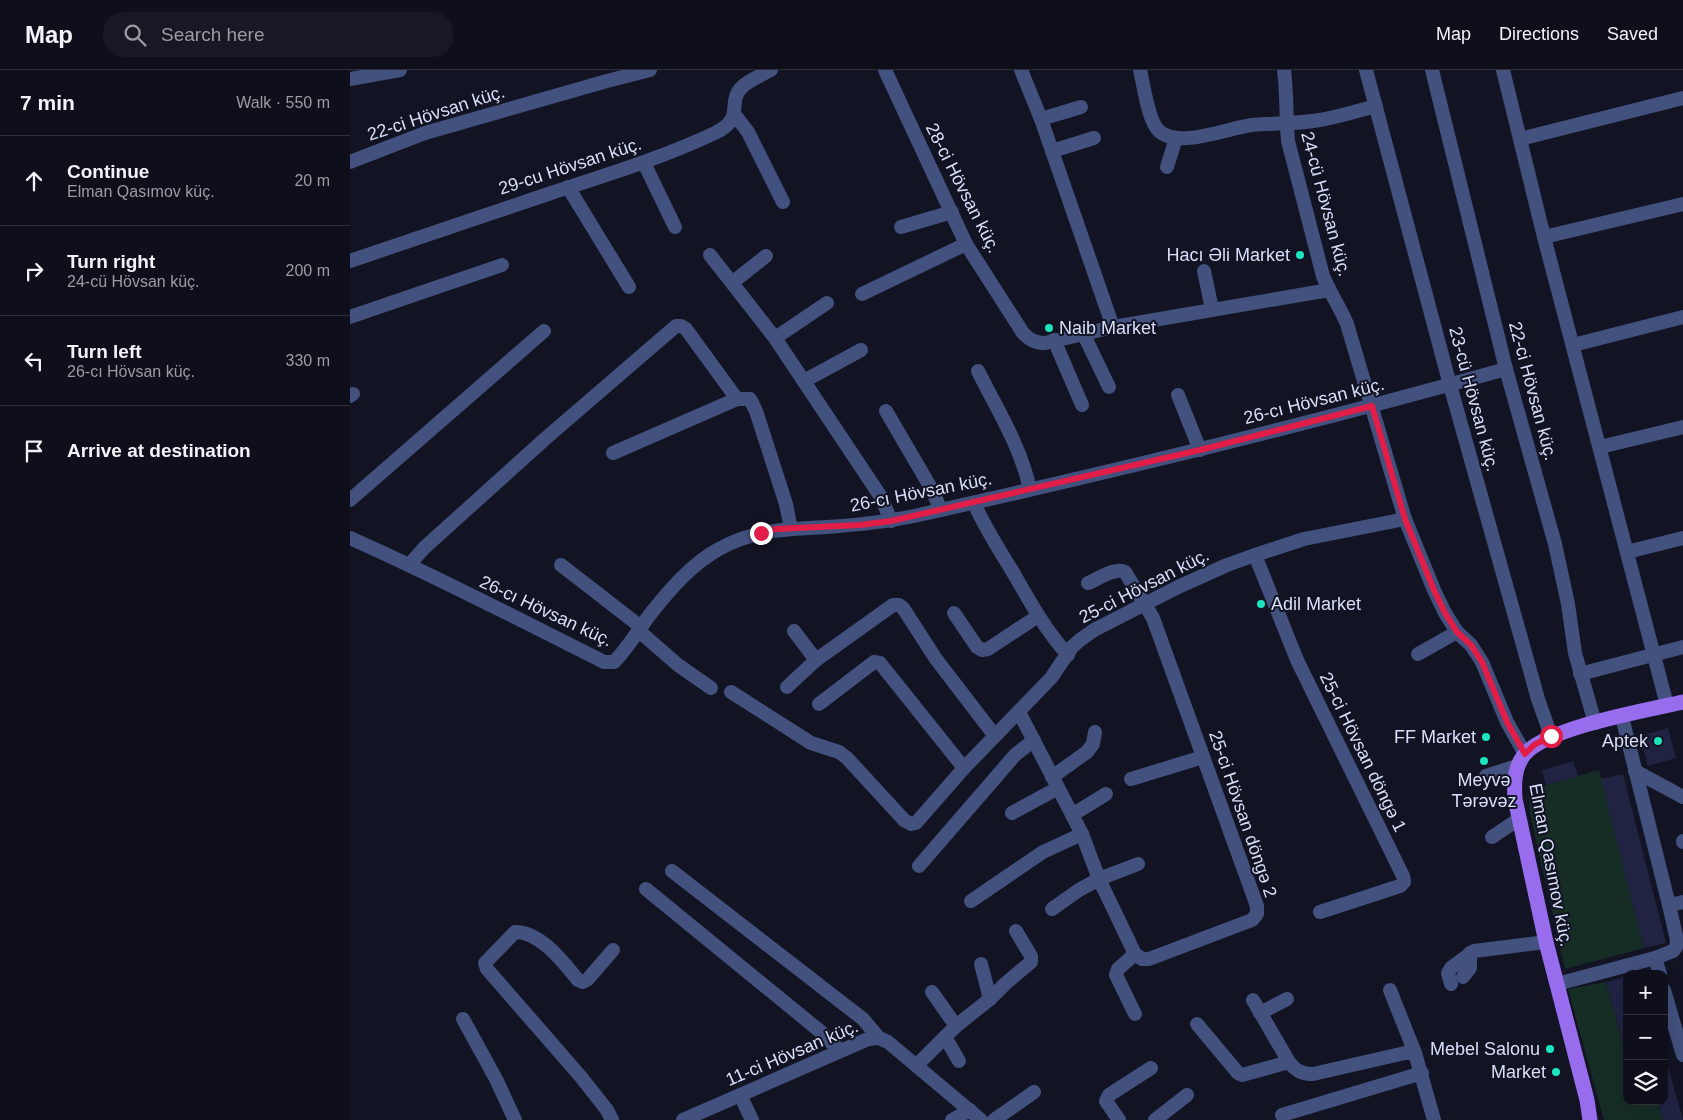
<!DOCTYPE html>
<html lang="en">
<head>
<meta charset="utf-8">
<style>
	:root { --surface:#0e0f1b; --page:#171824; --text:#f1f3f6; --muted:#9b9ca3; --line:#2e2f3a }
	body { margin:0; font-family:Helvetica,sans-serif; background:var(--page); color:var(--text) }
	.controls { position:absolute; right:15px; bottom:15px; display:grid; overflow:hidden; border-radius:10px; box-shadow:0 5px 20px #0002 }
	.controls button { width:45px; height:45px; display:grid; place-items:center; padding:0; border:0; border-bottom:1px solid var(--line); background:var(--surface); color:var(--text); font:25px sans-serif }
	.stop { position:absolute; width:15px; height:15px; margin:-11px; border:4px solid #e11d48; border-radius:50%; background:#fff }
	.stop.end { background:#e11d48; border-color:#fff; box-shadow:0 1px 5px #0008 }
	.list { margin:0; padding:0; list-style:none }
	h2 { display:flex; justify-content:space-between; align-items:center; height:65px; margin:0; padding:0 20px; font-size:21px }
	h2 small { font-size:16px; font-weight:400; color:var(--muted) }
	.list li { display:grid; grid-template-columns:32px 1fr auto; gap:15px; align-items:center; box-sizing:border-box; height:90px; padding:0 20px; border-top:1px solid var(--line) }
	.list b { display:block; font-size:19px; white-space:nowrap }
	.list p { margin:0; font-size:16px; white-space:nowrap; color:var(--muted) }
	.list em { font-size:16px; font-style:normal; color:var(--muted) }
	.icon { flex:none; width:28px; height:28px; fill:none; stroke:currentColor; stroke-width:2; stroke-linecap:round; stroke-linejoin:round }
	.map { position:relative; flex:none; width:1333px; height:1050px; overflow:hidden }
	header { display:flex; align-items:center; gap:30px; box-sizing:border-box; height:70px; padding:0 25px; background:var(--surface); border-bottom:1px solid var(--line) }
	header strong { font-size:24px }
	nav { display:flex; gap:28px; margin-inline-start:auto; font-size:18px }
	.search { width:350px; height:45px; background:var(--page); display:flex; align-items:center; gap:12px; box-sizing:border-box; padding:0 18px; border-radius:20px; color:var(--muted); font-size:19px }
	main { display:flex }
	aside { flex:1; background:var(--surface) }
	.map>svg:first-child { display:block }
</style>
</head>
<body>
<header>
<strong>Map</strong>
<div class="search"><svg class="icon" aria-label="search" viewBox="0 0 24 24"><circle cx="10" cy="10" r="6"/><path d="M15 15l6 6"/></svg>Search here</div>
<nav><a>Map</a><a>Directions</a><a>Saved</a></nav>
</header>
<main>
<aside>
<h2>7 min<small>Walk · 550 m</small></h2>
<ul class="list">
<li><svg class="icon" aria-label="ahead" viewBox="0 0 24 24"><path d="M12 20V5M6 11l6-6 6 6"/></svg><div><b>Continue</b><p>Elman Qasımov küç.</p></div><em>20 m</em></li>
<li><svg class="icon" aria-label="right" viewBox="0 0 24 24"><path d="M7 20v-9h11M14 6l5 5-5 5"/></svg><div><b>Turn right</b><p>24-cü Hövsan küç.</p></div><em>200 m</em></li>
<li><svg class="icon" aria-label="left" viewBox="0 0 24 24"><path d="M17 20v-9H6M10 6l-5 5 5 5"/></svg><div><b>Turn left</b><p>26-cı Hövsan küç.</p></div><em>330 m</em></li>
<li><svg class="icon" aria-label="arrive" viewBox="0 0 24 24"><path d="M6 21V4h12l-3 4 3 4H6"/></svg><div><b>Arrive at destination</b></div></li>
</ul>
</aside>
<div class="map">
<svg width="1333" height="1050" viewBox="0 0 1333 1050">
	<rect width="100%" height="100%" fill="#121424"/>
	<!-- green -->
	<g fill="#152d25">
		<polygon points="1249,700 1294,878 1215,899 1180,743 1179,720"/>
		<polygon points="1256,912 1277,988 1277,1031 1308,1031 1313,1050 1254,1050 1218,919"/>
	</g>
	<!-- building -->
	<g fill="#202342">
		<polygon points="1318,658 1326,688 1298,696 1290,666"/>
		<polygon points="1223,691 1228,706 1196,715 1192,700"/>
		<polygon points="1273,704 1316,873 1294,878 1251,709"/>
		<polygon points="1274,907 1277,916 1277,976 1274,976 1256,912"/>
		<polygon points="1317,993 1333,1050 1313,1050 1308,1031 1314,1031 1314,994"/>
	</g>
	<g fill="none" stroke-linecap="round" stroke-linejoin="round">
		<!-- minor -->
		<g stroke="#42517d" stroke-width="14">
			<path d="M535 0 616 174 673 263C680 270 685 273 695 273L763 257 979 220"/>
			<polyline points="671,0 691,49 763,257"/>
			<path d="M790 0C794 16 798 51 809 61 828 79 878 58 902 55 924 53 948 54 970 50 989 47 1007 41 1026 36"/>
			<path d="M934 0C937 24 936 47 938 71L973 206C980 223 990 237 997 254L1055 449 1084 520 1095 543 1107 562 1121 575 1132 592 1157 652 1175 684"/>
			<polyline points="1016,0 1100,315 1188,629 1201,666"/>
			<polyline points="1082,0 1156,299 1205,474 1218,534 1225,583 1245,653"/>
			<polyline points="1153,0 1194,167 1317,635"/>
			<polyline points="0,9 50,0"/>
			<polyline points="385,45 398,62 433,132"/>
			<polyline points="691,49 731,37"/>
			<polyline points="1170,69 1333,28"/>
			<polyline points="702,81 744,68"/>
			<polyline points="0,92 75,63 257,11 300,0"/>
			<polyline points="294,93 325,157"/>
			<polyline points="817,97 826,68"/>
			<polyline points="218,117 279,217"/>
			<polyline points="551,157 602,142"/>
			<polyline points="1194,167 1333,134"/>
			<polyline points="360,185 425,268 531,427 541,451"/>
			<path d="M0 191C67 168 134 145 201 123 256 105 312 88 365 63 396 48 376 33 392 17 399 10 412 5 421 0"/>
			<polyline points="854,201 862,239"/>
			<polyline points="383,212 416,186"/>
			<polyline points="512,224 616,174"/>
			<polyline points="0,247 152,195"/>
			<polyline points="733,263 759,317"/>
			<polyline points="425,268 477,233"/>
			<polyline points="704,270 732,335"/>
			<polyline points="1223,275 1333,247"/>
			<path d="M628 301C648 341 670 375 680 419"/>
			<polyline points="454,311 511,280"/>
			<polyline points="828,325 850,380"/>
			<polyline points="0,326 3,324"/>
			<polyline points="536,341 581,418 591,440"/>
			<polyline points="1250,377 1333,357"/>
			<polyline points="263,383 387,329 400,329 406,341 436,434 441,459"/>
			<polyline points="0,430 194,261"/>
			<path d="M624 433C635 458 650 481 664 504 680 532 696 561 718 585"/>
			<path d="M0 468C86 506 170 550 254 592H264C279 577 289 558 302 542 321 518 343 493 369 479 404 459 438 459 477 457 506 455 535 452 564 446 762 402 960 354 1156 299"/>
			<polyline points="1277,482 1333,468"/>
			<polyline points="905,485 947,590 1053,806 1054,812 1050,816 970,842"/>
			<polyline points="60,494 74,478 196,368 326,256 331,256 336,259 387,329"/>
			<polyline points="211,495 291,557"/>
			<polyline points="604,543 627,577 632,580 638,579 688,546"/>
			<polyline points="289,561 328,595 361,618"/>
			<polyline points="444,561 466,590"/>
			<polyline points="1068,584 1107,562"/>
			<polyline points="1230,604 1333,577"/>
			<polyline points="437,617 466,590 543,535 549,535 553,538 586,589 645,666"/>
			<polyline points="381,622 461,673 489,682 497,688 554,750 561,754 566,753 614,698 701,608 722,577 730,570 744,560 828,517 877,495 905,485 954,469 1055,449"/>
			<polyline points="469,634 524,592 530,593 614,698"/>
			<path d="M669 642 732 764 749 809 785 884 792 889H799L902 850 907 844V836L803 548 775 502C765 497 748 509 738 513"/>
			<polyline points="1285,701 1333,727"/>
			<polyline points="1136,706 1167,696"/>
			<polyline points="702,707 737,682 743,674 745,662"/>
			<polyline points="781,709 853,687"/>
			<polyline points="662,743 708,718"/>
			<polyline points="722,745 756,724"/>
			<polyline points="1142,767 1169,749"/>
			<polyline points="1333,771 1333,772"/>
			<polyline points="569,796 665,685 684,670"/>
			<polyline points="322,801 513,949 529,968"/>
			<polyline points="296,819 471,962 490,981"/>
			<polyline points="621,831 693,782 732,764"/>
			<polyline points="1319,835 1333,832"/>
			<polyline points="702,839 729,820 749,809 788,794"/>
			<polyline points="1305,888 1310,904"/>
			<polyline points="631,894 640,929"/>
			<polyline points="1113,907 1120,898 1120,883"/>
			<polyline points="1101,914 1098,903 1101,898 1124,881 1196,872"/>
			<polyline points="1207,914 1305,888 1323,881 1326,877 1327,870 1319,835 1272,647"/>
			<polyline points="1040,920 1065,983"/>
			<polyline points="1314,920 1333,985"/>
			<polyline points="582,922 606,956"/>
			<path d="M903 930 939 992C946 1001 952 1004 963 1004L1055 983H1065L1084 1050"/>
			<polyline points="910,943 937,929"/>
			<polyline points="785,944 766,905 768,899 785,884"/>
			<polyline points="113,949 146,1009 165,1050"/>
			<polyline points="847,954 888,1003 892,1005 939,992"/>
			<polyline points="595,967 609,991"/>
			<polyline points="567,995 606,956 640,929 656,913 681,892 681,886 666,861"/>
			<polyline points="390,1025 402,1050"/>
			<polyline points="932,1045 1072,1003"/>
			<path d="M262 1050 257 1040 231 1007 137 899 135 893 165 862C191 862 213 892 228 910L233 912 238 909 263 880"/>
			<polyline points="333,1050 518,969 529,968 538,972 631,1050"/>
			<polyline points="602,1050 620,1040"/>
			<polyline points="644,1050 684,1022"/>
			<polyline points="769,1050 756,1031 759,1025 801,998"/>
			<polyline points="805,1050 837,1025"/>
		</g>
		<!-- major -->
		<path stroke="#986ded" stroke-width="15" d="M1240 1050 1237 1030 1196 872 1165 729C1164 713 1164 698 1174 685 1195 658 1297 640 1333 632"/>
	</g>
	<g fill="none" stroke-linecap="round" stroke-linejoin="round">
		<!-- route -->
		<polyline stroke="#e11d48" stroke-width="6" points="411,463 426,459 510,455 541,451 850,380 1022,336 1055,449 1084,520 1095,543 1107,562 1121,575 1132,592 1157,652 1175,684 1184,675 1201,666"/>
	</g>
	<!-- markers -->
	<g fill="#1ce4bd" stroke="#121424" stroke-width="2">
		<circle cx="950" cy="185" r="5"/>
		<circle cx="699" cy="258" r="5"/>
		<circle cx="911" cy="534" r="5"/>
		<circle cx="1136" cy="667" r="5"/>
		<circle cx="1308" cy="671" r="5"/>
		<circle cx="1134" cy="691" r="5"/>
		<circle cx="1200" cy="979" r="5"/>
		<circle cx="1206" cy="1002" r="5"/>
	</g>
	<g text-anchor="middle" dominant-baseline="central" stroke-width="4" stroke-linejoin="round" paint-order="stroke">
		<!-- street labels -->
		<g font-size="18" fill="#d9dffa" stroke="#121424">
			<text transform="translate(86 43) rotate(-18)">22-ci Hövsan küç.</text>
			<text transform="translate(220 96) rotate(-18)">29-cu Hövsan küç.</text>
			<text transform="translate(613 118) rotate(63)">28-ci Hövsan küç.</text>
			<text transform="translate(976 134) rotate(75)">24-cü Hövsan küç.</text>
			<text transform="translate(1183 321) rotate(75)">22-ci Hövsan küç.</text>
			<text transform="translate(1124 329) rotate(75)">23-cü Hövsan küç.</text>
			<text transform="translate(964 331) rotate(-14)">26-cı Hövsan küç.</text>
			<text transform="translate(571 422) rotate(-11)">26-cı Hövsan küç.</text>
			<text transform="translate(794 516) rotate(-27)">25-ci Hövsan küç.</text>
			<text transform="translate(196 541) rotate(25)">26-cı Hövsan küç.</text>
			<text transform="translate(1013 682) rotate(64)">25-ci Hövsan döngə 1</text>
			<text transform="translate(893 744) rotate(71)">25-ci Hövsan döngə 2</text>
			<text transform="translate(1201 795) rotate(79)">Elman Qasımov küç.</text>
			<text transform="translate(442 983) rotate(-23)">11-ci Hövsan küç.</text>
		</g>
		<!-- poi labels -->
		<g font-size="18" fill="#d9dffa" stroke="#121424" text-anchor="end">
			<text x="940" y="185">Hacı Əli Market</text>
			<text x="709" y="258" text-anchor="start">Naib Market</text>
			<text x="921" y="534" text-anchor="start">Adil Market</text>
			<text x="1126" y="667">FF Market</text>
			<text x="1298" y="671">Aptek</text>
			<text x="1134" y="710" text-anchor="middle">Meyvə<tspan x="1134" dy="21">Tərəvəz</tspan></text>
			<text x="1190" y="979">Mebel Salonu</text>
			<text x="1196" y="1002">Market</text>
		</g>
	</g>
</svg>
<div class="controls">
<button>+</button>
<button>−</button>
<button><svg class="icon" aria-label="layers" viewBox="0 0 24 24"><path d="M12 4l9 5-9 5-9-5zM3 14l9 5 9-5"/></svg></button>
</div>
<div class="stop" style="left:1201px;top:666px"></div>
<div class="stop end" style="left:411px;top:463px"></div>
</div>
</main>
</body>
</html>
